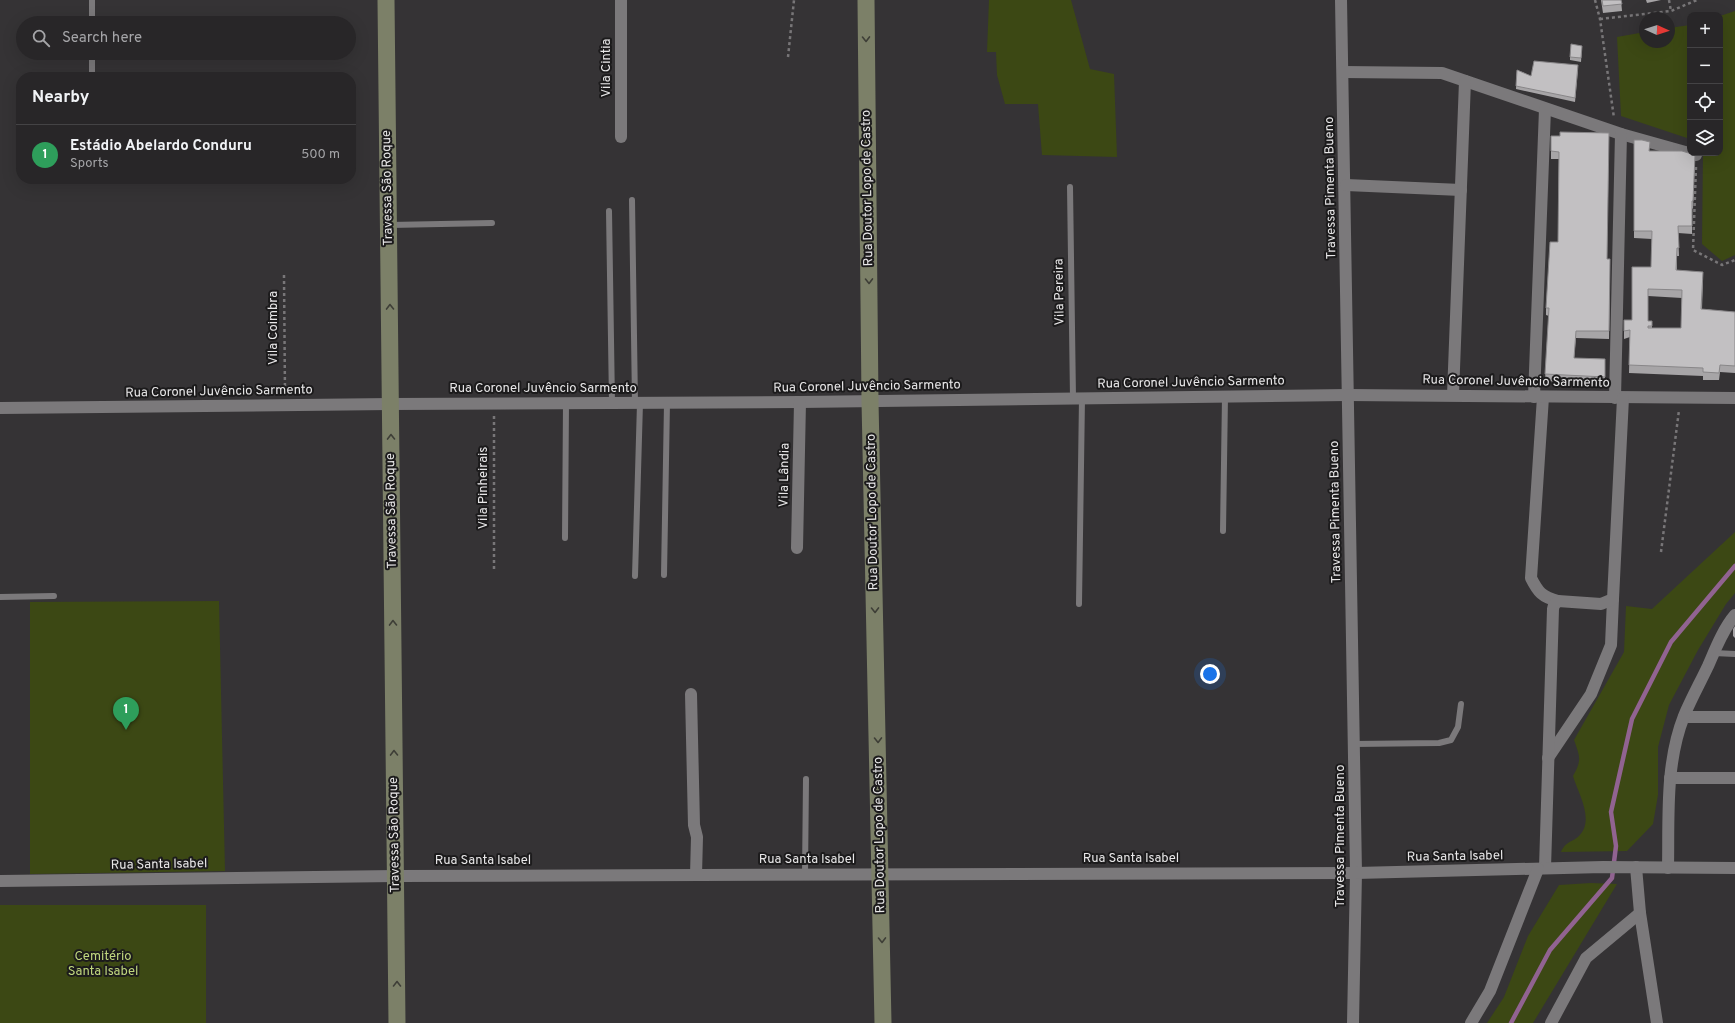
<!DOCTYPE html>
<html lang="en">
<head>
<meta charset="utf-8">
<style>
	:root { --surface:#282628; --page:#302e30; --text:#f1f3f6; --muted:#a5a5a8; --line:#444345; --accent:#db2777 }
	body { margin:0; font-family:Overpass,sans-serif; background:var(--page); color:var(--text) }
	.controls { position:absolute; right:12px; top:12px; display:grid; overflow:hidden; border-radius:8px; box-shadow:0 4px 16px #0002 }
	.controls button { width:36px; height:36px; display:grid; place-items:center; padding:0; border:0; border-bottom:1px solid var(--line); background:var(--surface); color:var(--text); font:20px sans-serif }
	.compass { position:absolute; left:1639px; top:12px; width:36px; height:36px; border-radius:50%; background:var(--surface); box-shadow:0 4px 16px #0002; rotate:93deg }
	.you { position:absolute; left:1210px; top:674px; width:14px; height:14px; margin:-10px; border:3px solid #fff; border-radius:50%; background:#1a73e8; box-shadow:0 0 0 6px #1a73e833 }
	.badge { display:grid; place-items:center; width:26px; height:26px; border-radius:50%; background:var(--accent); color:#fff; font-size:13px; font-weight:700 }
	.pin { position:absolute; translate:-50% -33px; filter:drop-shadow(0 1px 2px #0008) }
	.pin::after { content:''; position:absolute; top:21px; width:14px; height:12px; background:inherit; clip-path:polygon(0 0,100% 0,50% 100%) }
	.list { margin:0; padding:0; list-style:none }
	h2 { display:flex; justify-content:space-between; align-items:center; height:52px; margin:0; padding:0 16px; font-size:17px }
	h2 small { font-size:13px; font-weight:400; color:var(--muted) }
	.list li { display:grid; grid-template-columns:26px 1fr auto; gap:12px; align-items:center; box-sizing:border-box; height:60px; padding:0 16px; border-top:1px solid var(--line) }
	.list b { display:block; font-size:15px; white-space:nowrap }
	.list p { margin:0; font-size:13px; white-space:nowrap; color:var(--muted) }
	.list em { font-size:13px; font-style:normal; color:var(--muted) }
	.icon { flex:none; width:22px; height:22px; fill:none; stroke:currentColor; stroke-width:2; stroke-linecap:round; stroke-linejoin:round }
	.map { position:relative; flex:none; width:1735px; height:1023px; overflow:hidden }
	.search { position:absolute; background:var(--surface); box-shadow:0 4px 16px #0002; left:16px; top:16px; width:340px; height:44px; display:flex; align-items:center; gap:10px; box-sizing:border-box; padding:0 14px; border-radius:22px; color:var(--muted); font-size:15px }
	.panel { position:absolute; background:var(--surface); box-shadow:0 4px 16px #0002; left:16px; top:72px; width:340px; height:112px; border-radius:16px }
	.map>svg:first-child { display:block }
</style>
</head>
<body>
<div class="map">
<svg width="1735" height="1023" viewBox="0 0 1735 1023">
	<rect width="100%" height="100%" fill="#353335"/>
	<!-- green -->
	<g fill="#3c4814">
		<polygon points="989,0 1071,0 1090,69 1114,74 1117,157 1042,155 1038,104 1005,104 997,75 996,52 987,52"/>
		<polygon points="1735,11 1735,255 1722,261 1702,244 1703,153 1720,153 1720,16"/>
		<polygon points="1690,25 1690,139 1621,116 1617,37 1645,32 1645,42 1669,42 1669,28"/>
		<path d="M1735 532V593L1726 604 1698 650 1669 705 1658 747V795L1653 824 1627 851 1561 852C1566 841 1571 843 1579 836 1595 820 1578 793 1573 776 1582 760 1580 757 1574 740L1624 652 1626 606 1652 609Z"/>
		<polygon points="219,601 225,871 30,874 30,602"/>
		<polygon points="1591,883 1617,884 1533,1023 1487,1023 1504,997 1528,936 1559,885"/>
		<rect x="0" y="905" width="206" height="118"/>
	</g>
	<g fill="none" stroke-linecap="round" stroke-linejoin="round">
		<!-- stream -->
		<polyline stroke="#916391" stroke-width="4.5" points="1511,1023 1550,950 1612,878 1616,846 1611,812 1632,719 1671,642 1735,566"/>
		<!-- path -->
		<g stroke="#787678" stroke-width="2.5" stroke-dasharray="3 3" stroke-linecap="butt">
			<polyline points="1595,0 1600,19 1614,118"/>
			<polyline points="1669,0 1671,11"/>
			<polyline points="1600,19 1671,11 1697,0"/>
			<polyline points="788,57 794,0"/>
			<polyline points="1696,167 1693,250 1722,265 1735,260"/>
			<polyline points="284,275 285,394"/>
			<polyline points="494,416 494,571"/>
			<polyline points="1661,552 1679,410"/>
		</g>
		<!-- lane -->
		<g stroke="#7b797b" stroke-width="6">
			<polyline points="92,23 92,0"/>
			<polyline points="92,53 92,77"/>
			<polyline points="1070,187 1073,398"/>
			<polyline points="632,200 635,403"/>
			<polyline points="609,211 612,403"/>
			<polyline points="390,225 492,223"/>
			<polyline points="1223,531 1225,396"/>
			<polyline points="565,538 566,403"/>
			<polyline points="664,575 667,403"/>
			<polyline points="635,576 640,403"/>
			<polyline points="0,597 54,596"/>
			<polyline points="1079,604 1082,398"/>
			<polyline points="1714,653 1735,654"/>
			<polyline points="1354,744 1439,743 1451,740 1458,727 1461,704"/>
			<polyline points="805,874 806,779"/>
		</g>
		<!-- street -->
		<g stroke="#7b797b" stroke-width="12">
			<polyline points="1341,0 1356,873 1353,1023"/>
			<polyline points="1343,72 1442,73 1621,134 1696,155"/>
			<polyline points="621,137 621,0"/>
			<polyline points="1346,185 1461,190"/>
			<polyline points="1453,395 1465,81"/>
			<polyline points="1534,397 1545,109"/>
			<path d="M1543 397 1531 578C1538 592 1542 597 1558 601"/>
			<polyline points="1615,398 1621,134"/>
			<polyline points="0,408 391,404 800,402 1347,395 1735,398"/>
			<polyline points="797,548 800,402"/>
			<polyline points="691,694 694,825 697,837 696,875"/>
			<polyline points="1684,717 1735,717"/>
			<polyline points="1548,758 1591,694 1611,645 1613,599"/>
			<polyline points="1670,778 1735,778"/>
			<polyline points="1636,867 1640,913 1657,1023"/>
			<polyline points="1545,868 1553,609 1554,605 1558,601 1601,604 1613,599 1623,398"/>
			<path d="M1668 868C1669 818 1665 764 1684 716 1691 699 1700 683 1708 666 1715 650 1723 629 1735 615"/>
			<polyline points="0,881 396,876 1356,873 1603,867 1735,868"/>
			<polyline points="1471,1023 1490,991 1538,869"/>
			<polyline points="1551,1023 1586,958 1640,913"/>
		</g>
		<!-- secondary -->
		<g stroke="#7c8068" stroke-width="17">
			<polyline points="386,0 397,1023"/>
			<polyline points="866,0 870,401 883,1023"/>
		</g>
	</g>
	<!-- wall -->
	<g fill="#a7a5a7" fill-rule="evenodd">
		<polygon points="1601,0 1621,0 1622,11 1603,13"/>
		<polygon points="1646,0 1661,0 1647,3"/>
		<polygon points="1582,46 1581,62 1570,60 1570,57"/>
		<polygon points="1578,69 1575,102 1516,89 1517,70 1531,76"/>
		<polygon points="1551,136 1560,136 1607,259 1610,259 1609,339 1576,338 1574,358 1605,359 1605,384 1545,381 1549,316 1546,315 1546,308 1558,242 1559,159 1551,159"/>
		<path d="M1634 140 1650 151 1695 155 1693 209 1692 208V234L1678 233 1679 256H1677V270L1703 279 1702 309 1735 312V373L1720 372 1719 380H1703V376L1629 373 1630 337 1624 339V320H1632L1651 267 1652 239 1634 238ZM1648 296 1682 298 1681 328H1652V321H1648Z"/>
		<polygon points="1735,626 1735,638 1733,636 1733,629"/>
	</g>
	<!-- building -->
	<g fill="#c2c0c2" stroke="#888688" fill-rule="evenodd">
		<polygon points="1602,0 1621,0 1622,4 1603,6"/>
		<polygon points="1571,44 1582,46 1581,58 1570,57"/>
		<polygon points="1534,61 1578,65 1575,98 1516,86 1517,70 1531,76"/>
		<polygon points="1560,132 1609,133 1607,259 1610,259 1609,331 1576,331 1574,358 1605,359 1605,377 1545,374 1549,308 1546,308 1550,242 1558,242 1559,152 1551,151 1551,136 1560,136"/>
		<path d="M1634 140H1642L1650 142 1649 151H1682L1695 155 1693 201H1692V226H1678L1679 248H1677L1676 270 1703 272 1701 309 1735 312V366L1720 365 1719 373 1703 372V368L1629 365 1630 330 1624 331V320H1632V267H1651L1652 231H1634ZM1648 289 1682 290 1681 328H1648V326H1652V321H1648Z"/>
	</g>
	<!-- one-way arrows -->
	<defs><path id="oneway-chevron" d="M-2-3.5L2.5 0L-2 3.5" fill="none" stroke-width="1.6" stroke-linecap="round" stroke-linejoin="round"/></defs>
	<g stroke="#3e3e37">
		<use href="#oneway-chevron" transform="translate(866 39) rotate(89)"/>
		<use href="#oneway-chevron" transform="translate(869 281) rotate(89)"/>
		<use href="#oneway-chevron" transform="translate(390 307) rotate(-91)"/>
		<use href="#oneway-chevron" transform="translate(391 437) rotate(-91)"/>
		<use href="#oneway-chevron" transform="translate(875 610) rotate(89)"/>
		<use href="#oneway-chevron" transform="translate(393 623) rotate(-91)"/>
		<use href="#oneway-chevron" transform="translate(878 740) rotate(89)"/>
		<use href="#oneway-chevron" transform="translate(394 753) rotate(-91)"/>
		<use href="#oneway-chevron" transform="translate(882 940) rotate(89)"/>
		<use href="#oneway-chevron" transform="translate(397 984) rotate(-90)"/>
	</g>
	<g text-anchor="middle" dominant-baseline="central" stroke-width="4" stroke-linejoin="round" paint-order="stroke">
		<!-- street labels -->
		<g font-size="13" fill="#e8e7e8" stroke="#1c1b1c">
			<text transform="translate(607 68) rotate(-90)">Vila Cintia</text>
			<text transform="translate(388 188) rotate(-91)">Travessa São Roque</text>
			<text transform="translate(868 188) rotate(-91)">Rua Doutor Lopo de Castro</text>
			<text transform="translate(1331 188) rotate(-91)">Travessa Pimenta Bueno</text>
			<text transform="translate(1060 292) rotate(-91)">Vila Pereira</text>
			<text transform="translate(274 328) rotate(-90)">Vila Coimbra</text>
			<text transform="translate(1516 382) rotate(1)">Rua Coronel Juvêncio Sarmento</text>
			<text transform="translate(1191 383) rotate(-1)">Rua Coronel Juvêncio Sarmento</text>
			<text transform="translate(867 387) rotate(-1)">Rua Coronel Juvêncio Sarmento</text>
			<text x="543" y="389">Rua Coronel Juvêncio Sarmento</text>
			<text transform="translate(219 392) rotate(-1)">Rua Coronel Juvêncio Sarmento</text>
			<text transform="translate(785 475) rotate(-89)">Vila Lândia</text>
			<text transform="translate(484 488) rotate(-90)">Vila Pinheirais</text>
			<text transform="translate(392 511) rotate(-91)">Travessa São Roque</text>
			<text transform="translate(873 512) rotate(-91)">Rua Doutor Lopo de Castro</text>
			<text transform="translate(1336 512) rotate(-91)">Travessa Pimenta Bueno</text>
			<text transform="translate(395 835) rotate(-91)">Travessa São Roque</text>
			<text transform="translate(880 835) rotate(-91)">Rua Doutor Lopo de Castro</text>
			<text transform="translate(1341 836) rotate(-90)">Travessa Pimenta Bueno</text>
			<text transform="translate(1455 857) rotate(-1)">Rua Santa Isabel</text>
			<text x="1131" y="859">Rua Santa Isabel</text>
			<text x="807" y="860">Rua Santa Isabel</text>
			<text x="483" y="861">Rua Santa Isabel</text>
			<text transform="translate(159 865) rotate(-1)">Rua Santa Isabel</text>
		</g>
		<!-- park labels -->
		<g font-size="13" fill="#c0d77e" stroke="#1c1b1c">
			<text x="103" y="957">Cemitério<tspan x="103" dy="15">Santa Isabel</tspan></text>
		</g>
	</g>
</svg>
<div class="controls">
<button>+</button>
<button>−</button>
<button><svg class="icon" aria-label="locate" viewBox="0 0 24 24"><circle cx="12" cy="12" r="6"/><path d="M12 2v4M12 18v4M2 12h4M18 12h4"/></svg></button>
<button><svg class="icon" aria-label="layers" viewBox="0 0 24 24"><path d="M12 4l9 5-9 5-9-5zM3 14l9 5 9-5"/></svg></button>
</div>
<svg class="compass" viewBox="-18 -18 36 36"><path d="M0-13l5 13h-10z" fill="#e53935"/><path d="M0 13l5-13h-10z" fill="#a5a5a8"/></svg>
<div class="you"></div>
<div class="pin badge" style="left:126px;top:730px;background:#2e9e5b">1</div>
<div class="search"><svg class="icon" aria-label="search" viewBox="0 0 24 24"><circle cx="10" cy="10" r="6"/><path d="M15 15l6 6"/></svg>Search here</div>
<section class="panel">
<h2>Nearby<small></small></h2>
<ul class="list">
<li><span class="badge" style="background:#2e9e5b">1</span><div><b>Estádio Abelardo Conduru</b><p>Sports</p></div><em>500 m</em></li>
</ul>
</section>
</div>
</body>
</html>
